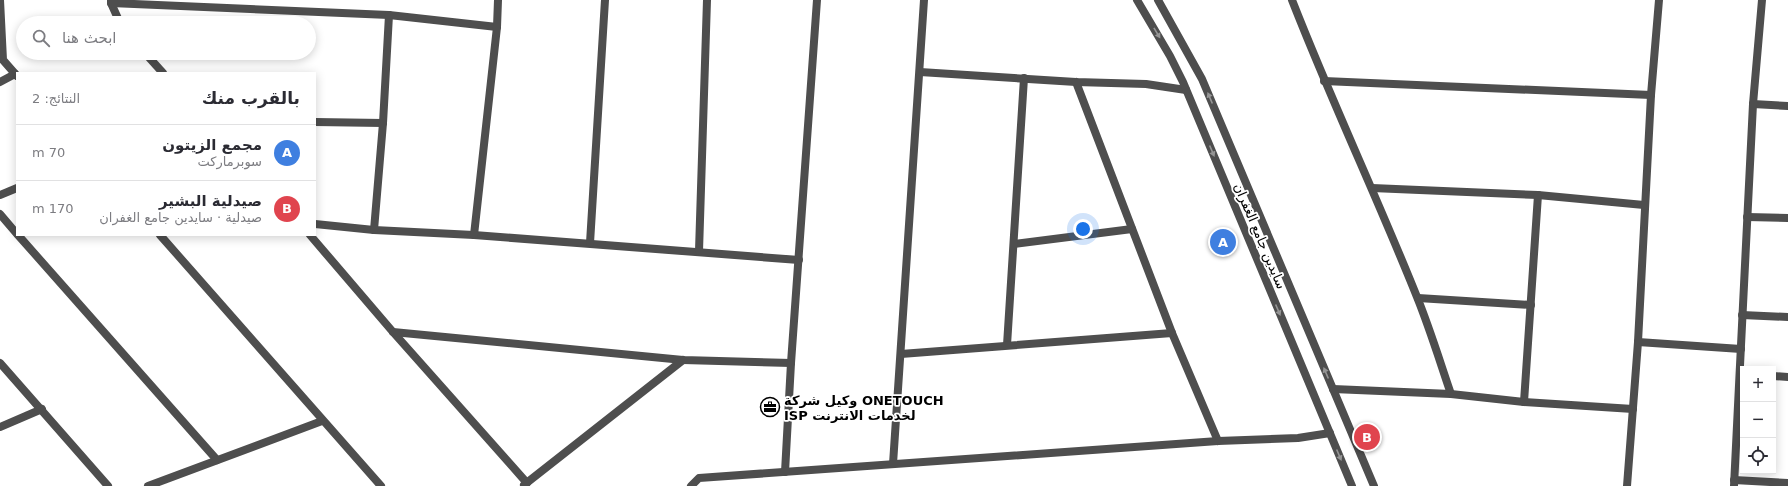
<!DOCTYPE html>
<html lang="ar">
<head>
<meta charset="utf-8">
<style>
	:root { --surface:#fff; --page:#f2f2f3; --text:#2b2b33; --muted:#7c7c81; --line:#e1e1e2; --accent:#d93025 }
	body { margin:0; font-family:"DejaVu Sans",Vazirmatn,sans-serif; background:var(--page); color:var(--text); direction:rtl }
	.controls { position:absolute; right:12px; bottom:12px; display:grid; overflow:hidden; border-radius:0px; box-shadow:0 2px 10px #0003 }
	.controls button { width:36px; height:36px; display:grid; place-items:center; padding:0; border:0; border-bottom:1px solid var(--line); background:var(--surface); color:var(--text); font:20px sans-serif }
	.you { position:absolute; left:1083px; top:229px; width:14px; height:14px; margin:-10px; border:3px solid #fff; border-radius:50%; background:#1a73e8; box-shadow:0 0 0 6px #1a73e833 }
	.badge { display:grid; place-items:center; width:26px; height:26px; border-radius:50%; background:var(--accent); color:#fff; font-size:13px; font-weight:700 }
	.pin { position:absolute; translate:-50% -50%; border:2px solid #fff; box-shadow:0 1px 4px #0006 }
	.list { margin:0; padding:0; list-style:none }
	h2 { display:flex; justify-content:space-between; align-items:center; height:52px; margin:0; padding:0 16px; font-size:17px }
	h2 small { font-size:13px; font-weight:400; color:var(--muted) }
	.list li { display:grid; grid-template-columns:26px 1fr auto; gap:12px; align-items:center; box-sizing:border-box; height:56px; padding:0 16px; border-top:1px solid var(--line) }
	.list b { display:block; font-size:15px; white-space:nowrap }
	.list p { margin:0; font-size:13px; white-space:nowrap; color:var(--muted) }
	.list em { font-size:13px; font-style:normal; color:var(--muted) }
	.icon { flex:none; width:22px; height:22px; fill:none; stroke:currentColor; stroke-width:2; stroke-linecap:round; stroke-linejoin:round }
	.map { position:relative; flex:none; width:1788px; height:486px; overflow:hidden; direction:ltr }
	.search { position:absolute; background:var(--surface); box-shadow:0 2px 10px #0003; left:16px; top:16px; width:300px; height:44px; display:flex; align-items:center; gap:10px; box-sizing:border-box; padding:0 14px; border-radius:22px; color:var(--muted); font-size:15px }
	.panel { position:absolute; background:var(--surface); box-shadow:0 2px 10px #0003; left:16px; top:72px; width:300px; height:164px; border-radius:0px; direction:rtl }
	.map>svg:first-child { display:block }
</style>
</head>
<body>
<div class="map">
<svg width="1788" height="486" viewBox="0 0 1788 486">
	<rect width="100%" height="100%" fill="#fff"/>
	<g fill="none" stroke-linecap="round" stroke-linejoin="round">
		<!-- minor -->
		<g stroke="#4e4e4e" stroke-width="8">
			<polyline points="0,0 3,60 17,76"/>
			<polyline points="111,0 111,3 120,23"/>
			<path d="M1292 0C1331 100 1377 197 1417 297 1430 329 1440 362 1451 394"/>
			<polyline points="111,3 389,15 497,27"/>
			<polyline points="145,53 163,73"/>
			<polyline points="920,72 1076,82 1146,84 1186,90"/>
			<polyline points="1324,81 1651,95"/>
			<polyline points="0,82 15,74"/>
			<polyline points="1076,82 1172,333 1218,441"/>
			<polyline points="1753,104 1788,106"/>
			<polyline points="315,122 383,123"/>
			<polyline points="1372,188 1538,195 1644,205"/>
			<polyline points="0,195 17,188"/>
			<polyline points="0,214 17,234"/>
			<polyline points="1747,217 1788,218"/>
			<polyline points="315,224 374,230 474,235 799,260"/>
			<polyline points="374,230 383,123 389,15"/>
			<polyline points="18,235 217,460"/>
			<polyline points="160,235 381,486"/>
			<polyline points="310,235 393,332 527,483"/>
			<polyline points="474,235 497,27 498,0"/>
			<polyline points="590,243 605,0"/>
			<polyline points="1014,244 1132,229"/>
			<polyline points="699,251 707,0"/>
			<polyline points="1418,298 1531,305"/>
			<polyline points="1742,315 1788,317"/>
			<polyline points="393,332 683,360 791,363"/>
			<polyline points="1638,342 1741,349"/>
			<polyline points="1007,345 1024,78"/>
			<polyline points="901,354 1172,333"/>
			<polyline points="0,363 108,486"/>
			<polyline points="1773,376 1788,377"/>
			<polyline points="1333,389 1451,394 1524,402 1633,409"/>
			<polyline points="1524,402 1538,195"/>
			<polyline points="0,427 42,409"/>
			<polyline points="893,464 924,0"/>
			<polyline points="785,472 791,363 817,0"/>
			<polyline points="1734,480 1788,483"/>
			<polyline points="524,485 683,360"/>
			<polyline points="148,486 322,421"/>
			<polyline points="691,486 699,478 1218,441 1298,438 1330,433"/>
			<polyline points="1627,486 1638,342 1651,95 1659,0"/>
			<polyline points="1734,486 1753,104 1762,0"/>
		</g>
		<!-- tertiary -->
		<g stroke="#4e4e4e" stroke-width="8">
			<polyline points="1137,0 1170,56 1183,82 1352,486"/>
			<polyline points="1158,0 1202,79 1374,486"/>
		</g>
	</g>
	<!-- one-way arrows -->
	<defs><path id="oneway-solid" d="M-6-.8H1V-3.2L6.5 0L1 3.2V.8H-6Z"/></defs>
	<g fill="#959595">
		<use href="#oneway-solid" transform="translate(1157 33) rotate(59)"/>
		<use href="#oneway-solid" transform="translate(1210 98) rotate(-113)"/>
		<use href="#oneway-solid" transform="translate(1212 151) rotate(67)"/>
		<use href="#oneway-solid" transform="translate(1278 310) rotate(67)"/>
		<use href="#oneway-solid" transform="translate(1326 373) rotate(-113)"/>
		<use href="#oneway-solid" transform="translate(1339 455) rotate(67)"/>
	</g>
	<!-- icons -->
	<defs>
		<g id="office-ring" transform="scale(1)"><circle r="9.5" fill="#fff" stroke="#000" stroke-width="1.5"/><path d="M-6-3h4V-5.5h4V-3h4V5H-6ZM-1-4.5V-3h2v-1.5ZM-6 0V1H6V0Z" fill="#000"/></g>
	</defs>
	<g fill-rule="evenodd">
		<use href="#office-ring" x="770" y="407"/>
	</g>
	<g text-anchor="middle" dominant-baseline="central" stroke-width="3.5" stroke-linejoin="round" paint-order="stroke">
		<!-- street labels -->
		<g font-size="13" fill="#000" stroke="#fff">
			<text transform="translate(1260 236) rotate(67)">سايدين جامع الغفران</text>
		</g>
		<!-- poi labels -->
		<g font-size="13" font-weight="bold" fill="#000" stroke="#fff" text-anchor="start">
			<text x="784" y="400">وكيل شركة ONETOUCH<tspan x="784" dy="15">ISP لخدمات الانترنت</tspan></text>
		</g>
	</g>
</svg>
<div class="controls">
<button>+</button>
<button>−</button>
<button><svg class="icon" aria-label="locate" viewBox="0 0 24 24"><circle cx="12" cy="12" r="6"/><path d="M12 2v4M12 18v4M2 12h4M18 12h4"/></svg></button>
</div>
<div class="you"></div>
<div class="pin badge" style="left:1223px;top:242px;background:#3f7fe0">A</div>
<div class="pin badge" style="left:1367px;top:437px;background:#e0444e">B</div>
<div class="search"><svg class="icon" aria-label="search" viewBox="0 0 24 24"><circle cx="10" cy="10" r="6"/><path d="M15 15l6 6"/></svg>ابحث هنا</div>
<section class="panel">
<h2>بالقرب منك<small>النتائج: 2</small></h2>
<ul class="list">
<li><span class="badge" style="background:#3f7fe0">A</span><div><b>مجمع الزيتون</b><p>سوبرماركت</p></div><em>70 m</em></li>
<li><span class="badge" style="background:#e0444e">B</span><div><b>صيدلية البشير</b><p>صيدلية · سايدين جامع الغفران</p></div><em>170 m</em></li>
</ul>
</section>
</div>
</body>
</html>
